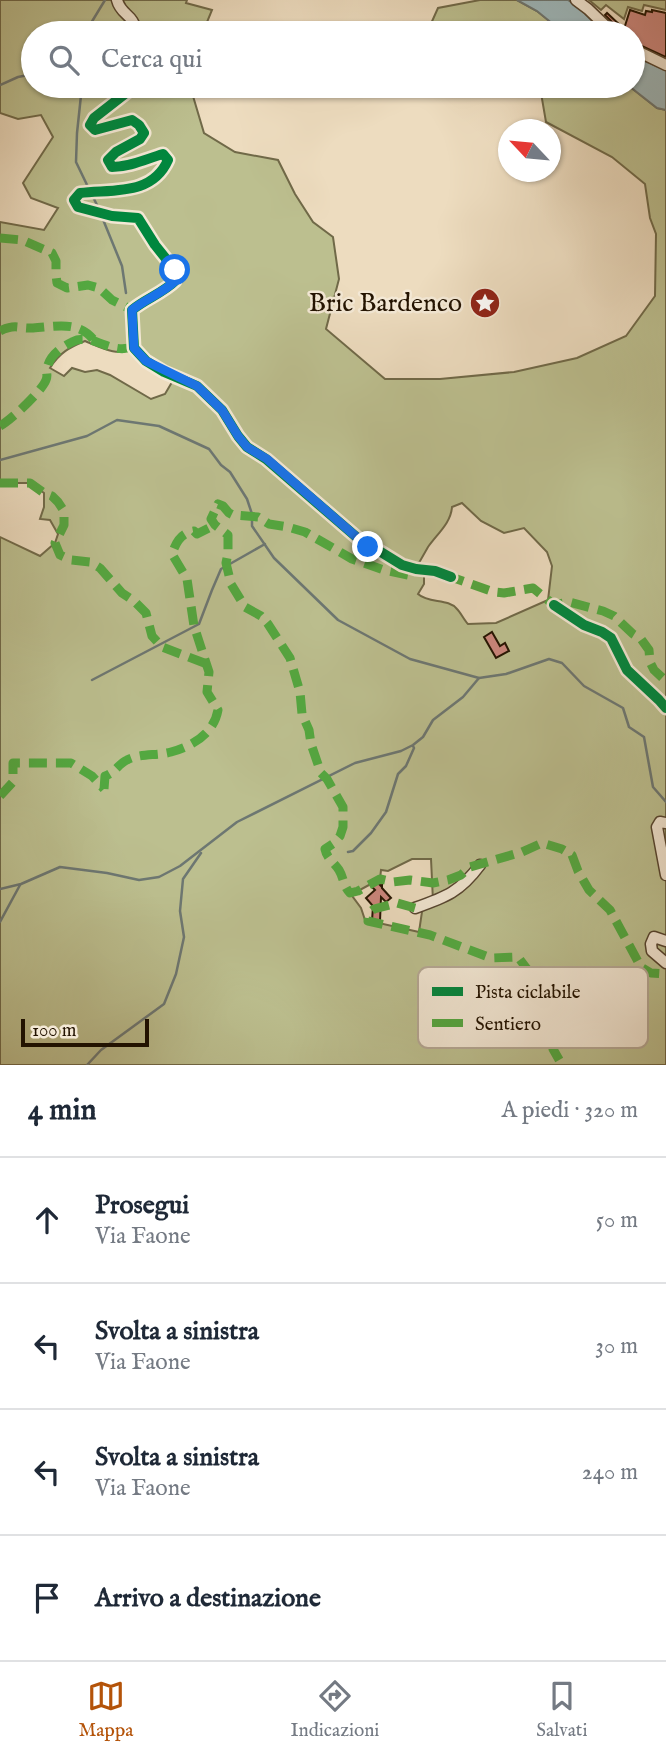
<!DOCTYPE html>
<html lang="it">
<head>
<meta charset="utf-8">
<style>
	:root { --surface:#fff; --page:#f6f6f7; --text:#1f2937; --muted:#747a83; --line:#e0e1e3; --accent:#b45309 }
	body { margin:0; font-family:"IM FELL English",serif; background:var(--page); color:var(--text) }
	.compass { position:absolute; left:498px; top:119px; width:63px; height:63px; border-radius:50%; background:var(--surface); box-shadow:0 2px 5px #0004; rotate:296deg }
	.scale { position:absolute; left:21px; bottom:18px; width:128px; box-sizing:border-box; padding-left:7px; border:4px solid #231301; border-top:0; font-size:19px; line-height:24px; white-space:nowrap; color:#231301; -webkit-text-stroke:5px #f3e8d5; paint-order:stroke }
	.stop { position:absolute; width:21px; height:21px; margin:-16px; border:5px solid #1a73e8; border-radius:50%; background:#fff }
	.stop.end { background:#1a73e8; border-color:#fff; box-shadow:0 2px 7px #0008 }
	.list { margin:0; padding:0; list-style:none }
	h2 { display:flex; justify-content:space-between; align-items:center; height:91px; margin:0; padding:0 28px; font-size:30px }
	h2 small { font-size:23px; font-weight:400; color:var(--muted) }
	.list li { display:grid; grid-template-columns:46px 1fr auto; gap:21px; align-items:center; box-sizing:border-box; height:126px; padding:0 28px; border-top:2px solid var(--line) }
	.list b { display:block; font-size:26px; white-space:nowrap }
	.list p { margin:0; font-size:23px; white-space:nowrap; color:var(--muted) }
	.list em { font-size:23px; font-style:normal; color:var(--muted) }
	.icon { flex:none; width:38px; height:38px; fill:none; stroke:currentColor; stroke-width:2; stroke-linecap:round; stroke-linejoin:round }
	.map { position:relative; flex:none; width:666px; height:1065px; overflow:hidden }
	.search { position:absolute; background:var(--surface); box-shadow:0 2px 5px #0004; left:21px; right:21px; top:21px; height:77px; display:flex; align-items:center; gap:18px; box-sizing:border-box; padding:0 24px; border-radius:38px; color:var(--muted); font-size:26px }
	.sheet { height:595px; background:var(--surface) }
	nav { display:flex; justify-content:space-around; align-items:center; box-sizing:border-box; height:98px; border-top:2px solid var(--line); background:var(--surface); font-size:19px; color:var(--muted) }
	nav a { display:grid; justify-items:center; gap:4px }
	nav .on { color:var(--accent) }
	.map>svg:first-child { display:block }
</style>
</head>
<body>
<div class="map">
<svg width="666" height="1065" viewBox="0 0 666 1065">
	<rect width="100%" height="100%" fill="#eddcbf"/>
	<filter id="stains"><feTurbulence type="fractalNoise" baseFrequency=".00286" numOctaves="4"/><feColorMatrix values="0 0 0 0 .2 0 0 0 0 .09 0 0 0 0 .02 0 0 0 .5 -.17"/></filter>
	<radialGradient id="worn" r=".72"><stop offset=".6" stop-color="#630" stop-opacity="0"/><stop offset="1" stop-color="#630" stop-opacity=".3"/></radialGradient>
	<!-- green -->
	<g fill="#bcbf8f" stroke="#706948" stroke-width="2" fill-rule="evenodd">
		<path d="M0 0H187L186 3 212 10 205 27 212 33H33V86H190L204 133 235 152 278 160 295 194 313 222 333 237 339 279 326 329 385 379H440L514 372 577 358 626 336 655 296 656 234 650 218 645 184 612 157 546 122 541 93V86H629L657 108 666 110V1065H0V537L40 556 55 543 58 534 50 520 40 519 44 507V493L30 483H0V222L44 230 58 208 31 198 23 183 53 137 41 115 18 119 0 113ZM85 341C102 348 117 357 134 348L175 377 165 394 151 399 110 375 97 370 85 372 72 368 64 376 50 368C59 353 70 347 85 341ZM462 503 481 521 504 533 524 528 547 552 552 566 548 600 496 623 468 624C464 620 461 613 457 609 448 598 429 604 418 594L424 584V576L416 568C420 561 424 554 428 547 437 534 451 523 452 507ZM412 859H431L433 901 423 905 419 932 365 920 361 908 350 893 358 891 380 879 381 870 388 871Z"/>
		<polygon points="480,0 517,0 537,11 564,33 467,33 455,29 429,28 438,8"/>
		<polygon points="589,0 666,0 666,10 644,5 642,11 628,7 624,19 606,5 601,10"/>
	</g>
	<!-- water -->
	<g fill="#9eb9bd" stroke="#6d7772" stroke-width="2">
		<polygon points="517,0 568,0 581,9 604,33 564,33 537,11"/>
		<polygon points="633,56 666,70 666,110 657,108 629,86 633,86"/>
	</g>
	<g fill="none" stroke-linecap="round" stroke-linejoin="round">
		<!-- stream -->
		<g stroke="#6d7772" stroke-width="2.5">
			<polyline points="85,33 105,0"/>
			<polyline points="0,85 18,77 33,74"/>
			<polyline points="82,86 77,133 76,162 89,189"/>
			<polyline points="92,195 100,211"/>
			<polyline points="102,217 122,266 126,293"/>
			<polyline points="0,460 87,436 117,420 159,426 209,449 221,465 230,472 247,499 252,514 252,526 274,558 338,620 410,659 479,678 506,674 549,659 562,663 584,686 623,708 629,727 644,737 653,787 666,802"/>
			<polyline points="92,680 199,624 212,590 221,569 265,544"/>
			<polyline points="348,852 353,851 371,833 386,812 398,774 406,766 414,748 413,746"/>
			<polyline points="0,889 21,884 60,867 107,873 139,880 159,877 180,866 237,822 355,763 401,751 413,745 423,737 433,720 463,697 479,678"/>
			<polyline points="0,922 20,885"/>
			<polyline points="87,1065 101,1050 164,1004 176,974 184,937 180,911 183,879 201,853"/>
		</g>
	</g>
	<!-- building -->
	<g fill="#ce887f" stroke="#231301" stroke-width="2">
		<polygon points="630,10 645,15 646,11 652,12 652,10 666,13 666,57 633,42 633,33 620,33 618,28 605,15 607,13 624,29"/>
		<polygon points="492,632 500,646 505,643 509,651 496,658 484,637"/>
		<polygon points="378,883 381,886 382,885 382,888 391,898 386,902 381,897 380,921 372,921 373,906 366,898 375,890 372,887"/>
	</g>
	<g fill="none" stroke-linecap="round" stroke-linejoin="round">
		<!-- minor casing -->
		<g stroke="#564530" stroke-width="13">
			<g id="minor">
				<path d="M117 0C121 16 134 13 136 33"/>
				<polyline points="576,0 588,9 613,33"/>
				<polyline points="633,49 666,65"/>
				<path d="M135 86 94 118 90 125 95 130 132 120 139 125 144 133 140 139 116 152 108 160 112 167C130 167 146 159 163 154L168 160C152 196 113 189 80 193L74 200 78 207 112 216 138 218 155 245 175 270V281C163 293 145 299 132 310L134 348 146 361 164 372 197 386 222 410 238 436 247 447 266 459 368 547 376 549 402 565 416 569 435 571 451 577"/>
				<polyline points="554,605 584,625 602,632 611,638 627,670 659,700 666,708"/>
				<polyline points="666,823 660,822 657,827 666,875"/>
				<path d="M415 908C446 897 460 892 480 865"/>
				<polyline points="666,941 654,937 651,944 652,951 666,963"/>
			</g>
		</g>
		<!-- minor -->
		<use href="#minor" stroke="#f3e8d5" stroke-width="10"/>
		<!-- quiet -->
		<g stroke="#53a840" stroke-width="9" stroke-dasharray="18 9" stroke-linecap="butt">
			<polyline points="0,238 22,240 52,253 56,261 56,275 57,283 67,288 88,285 99,288 112,300 132,310"/>
			<path d="M0 331C16 323 18 329 33 328 54 327 77 320 93 339"/>
			<path d="M0 426C11 420 42 391 46 380 48 376 46 373 47 369 49 356 60 348 72 342 92 331 112 357 134 346"/>
			<polyline points="0,483 30,483 44,493 52,496 58,502 64,511 64,525 55,543 60,555 71,560 90,562 100,568 122,593 134,601 146,613 152,636 162,647 207,664"/>
			<path d="M408 575 384 570 352 559 305 532 288 527 269 524 258 517 233 515 229 513 223 506 218 504 211 519 215 525 228 535V553L226 563 231 584 245 607 261 616 268 624 290 658 300 692 302 714 309 730 311 744 321 773 327 779 343 807V827L340 836 334 843 325 849C327 859 334 862 339 870 344 878 343 886 350 893L358 891 380 879 393 882 410 880 433 883 448 880 461 875 470 867 522 852 542 843 562 849 572 855 578 871 589 890 610 910 641 967 651 973 666 974"/>
			<polyline points="446,577 451,577 494,592 504,593 533,588 554,605 569,602 603,611 614,616 633,634 641,639 649,650 650,662 654,670 666,681"/>
			<path d="M104 789 105 776C115 773 118 764 127 760 140 753 157 756 171 752 193 746 214 733 218 710L207 692 209 672 194 626 187 579 172 554C176 542 181 533 194 531L197 534 215 525"/>
			<polyline points="0,796 13,782 13,763 71,763 92,776 104,789"/>
			<polyline points="415,908 397,903 374,909 369,913 368,921 430,935 491,958 518,957 527,969 560,991 565,1010 562,1019 553,1032 553,1049 562,1065"/>
		</g>
		<!-- cycleway casing -->
		<g stroke="#f3e8d5" stroke-width="15">
			<g id="cycleway">
				<path d="M135 86 94 118 90 125 95 130 132 120 139 125 144 133 140 139 116 152 108 160 112 167C130 167 146 159 163 154L168 160C152 196 113 189 80 193L74 200 78 207 112 216 138 218 155 245 175 270V281C163 293 145 299 132 310L134 348 146 361 164 372 197 386 222 410 238 436 247 447 266 459 368 547 376 549 402 565 416 569 435 571 451 577"/>
				<polyline points="554,605 584,625 602,632 611,638 627,670 659,700 666,708"/>
			</g>
		</g>
		<!-- cycleway -->
		<use href="#cycleway" stroke="#00873e" stroke-width="10"/>
	</g>
	<g fill="none" stroke-linecap="round" stroke-linejoin="round">
		<!-- route -->
		<path stroke="#1a73e8" stroke-width="9" d="M175 270V281C163 293 145 299 132 310L134 348 146 361 197 386 222 410 238 436 247 447 267 459 368 547"/>
	</g>
	<!-- icons -->
	<defs>
		<g id="sight-disc" transform="scale(1.575)"><circle r="9.5" fill="#8f2418" stroke="#f3e8d5"/><path d="M0-6L1.8-2.2L6-1.7L2.9 1.2L3.7 5.4L0 3.3L-3.7 5.4L-2.9 1.2L-6-1.7L-1.8-2.2Z" fill="#fff"/></g>
	</defs>
	<g fill-rule="evenodd">
		<use href="#sight-disc" x="485" y="303"/>
	</g>
	<g text-anchor="middle" dominant-baseline="central" stroke-width="5" stroke-linejoin="round" paint-order="stroke">
		<!-- poi labels -->
		<g font-size="26" fill="#231301" stroke="#f3e8d5" text-anchor="end">
			<text x="462" y="303">Bric Bardenco</text>
		</g>
	</g>
	<!-- legend -->
	<rect x="418" y="967" width="230" height="81" rx="10" fill="#f3e8d5" stroke="#b5a895" stroke-width="2"/>
	<rect x="432" y="987" width="31" height="9" fill="#00873e"/>
	<rect x="432" y="1019" width="31" height="8" fill="#53a840"/>
	<g font-size="19" fill="#231301">
		<text x="475" y="998">Pista ciclabile</text>
		<text x="475" y="1030">Sentiero</text>
	</g>
	<rect width="100%" height="100%" filter="url(#stains)"/>
	<rect width="100%" height="100%" fill="url(#worn)"/>
</svg>
<svg class="compass" viewBox="-18 -18 36 36"><path d="M0-13l5 13h-10z" fill="#e53935"/><path d="M0 13l5-13h-10z" fill="#747a83"/></svg>
<div class="scale">100 m</div>
<div class="stop" style="left:175px;top:270px"></div>
<div class="stop end" style="left:368px;top:547px"></div>
<div class="search"><svg class="icon" aria-label="search" viewBox="0 0 24 24"><circle cx="10" cy="10" r="6"/><path d="M15 15l6 6"/></svg>Cerca qui</div>
</div>
<section class="sheet">
<h2>4 min<small>A piedi · 320 m</small></h2>
<ul class="list">
<li><svg class="icon" aria-label="ahead" viewBox="0 0 24 24"><path d="M12 20V5M6 11l6-6 6 6"/></svg><div><b>Prosegui</b><p>Via Faone</p></div><em>50 m</em></li>
<li><svg class="icon" aria-label="left" viewBox="0 0 24 24"><path d="M17 20v-9H6M10 6l-5 5 5 5"/></svg><div><b>Svolta a sinistra</b><p>Via Faone</p></div><em>30 m</em></li>
<li><svg class="icon" aria-label="left" viewBox="0 0 24 24"><path d="M17 20v-9H6M10 6l-5 5 5 5"/></svg><div><b>Svolta a sinistra</b><p>Via Faone</p></div><em>240 m</em></li>
<li><svg class="icon" aria-label="arrive" viewBox="0 0 24 24"><path d="M6 21V4h12l-3 4 3 4H6"/></svg><div><b>Arrivo a destinazione</b></div></li>
</ul>
</section>
<nav>
<a class="on"><svg class="icon" aria-label="map" viewBox="0 0 24 24"><path d="M3 6l6-2 6 2 6-2v14l-6 2-6-2-6 2zM9 4v14M15 6v14"/></svg>Mappa</a>
<a><svg class="icon" aria-label="directions" viewBox="0 0 24 24"><path d="M12 3l9 9-9 9-9-9zM9 14v-3h6M13 9l2 2-2 2"/></svg>Indicazioni</a>
<a><svg class="icon" aria-label="saved" viewBox="0 0 24 24"><path d="M7 4h10v16l-5-4-5 4z"/></svg>Salvati</a>
</nav>
</body>
</html>
